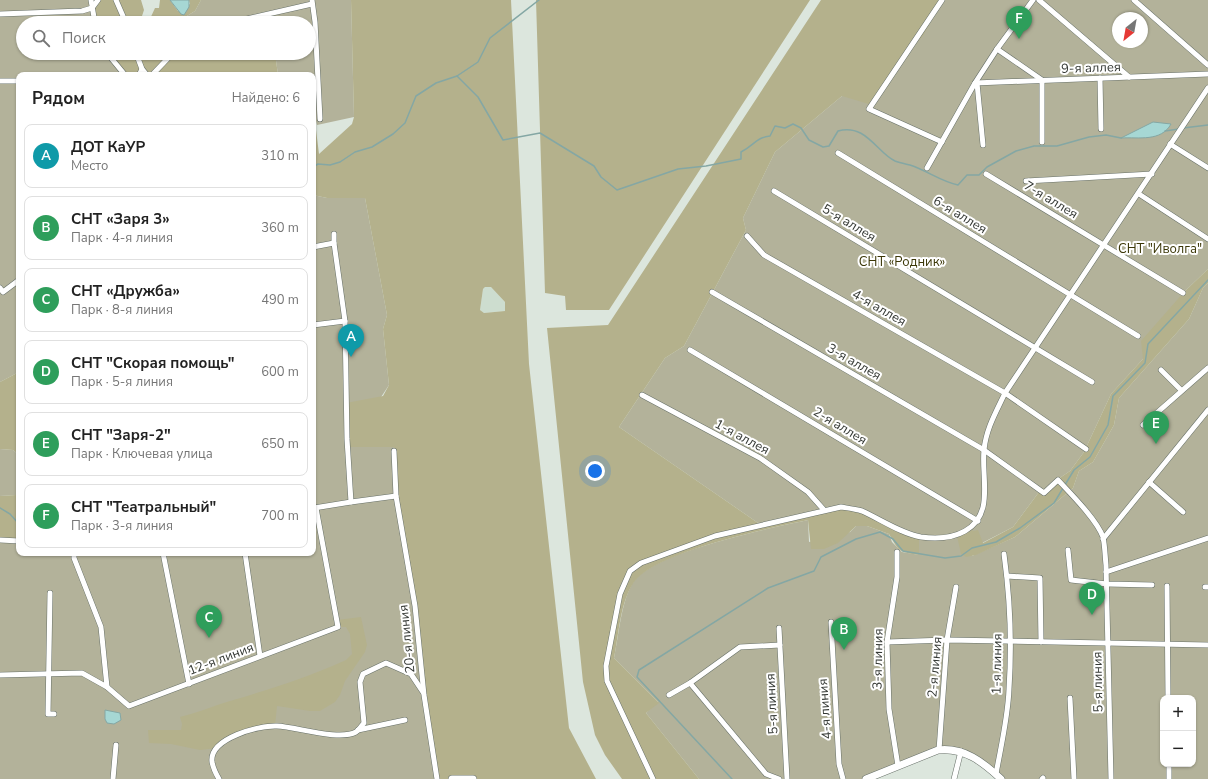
<!DOCTYPE html>
<html lang="ru">
<head>
<meta charset="utf-8">
<style>
	:root { --surface:#fff; --page:#f6f6f6; --text:#222; --muted:#767676; --line:#e0e0e0; --accent:#0b8043 }
	body { margin:0; font-family:"Nunito Sans",sans-serif; background:var(--page); color:var(--text) }
	.controls { position:absolute; right:12px; bottom:12px; display:grid; overflow:hidden; border-radius:8px; box-shadow:0 1px 3px #0004 }
	.controls button { width:36px; height:36px; display:grid; place-items:center; padding:0; border:0; border-bottom:1px solid var(--line); background:var(--surface); color:var(--text); font:20px sans-serif }
	.compass { position:absolute; left:1112px; top:12px; width:36px; height:36px; border-radius:50%; background:var(--surface); box-shadow:0 1px 3px #0004; rotate:211deg }
	.you { position:absolute; left:595px; top:471px; width:14px; height:14px; margin:-10px; border:3px solid #fff; border-radius:50%; background:#1a73e8; box-shadow:0 0 0 6px #1a73e833 }
	.badge { display:grid; place-items:center; width:26px; height:26px; border-radius:50%; background:var(--accent); color:#fff; font-size:13px; font-weight:700 }
	.pin { position:absolute; translate:-50% -33px; filter:drop-shadow(0 1px 2px #0008) }
	.pin::after { content:''; position:absolute; top:21px; width:14px; height:12px; background:inherit; clip-path:polygon(0 0,100% 0,50% 100%) }
	.list { margin:0; padding:0; list-style:none }
	h2 { display:flex; justify-content:space-between; align-items:center; height:52px; margin:0; padding:0 16px; font-size:17px }
	h2 small { font-size:13px; font-weight:400; color:var(--muted) }
	.list li { display:grid; grid-template-columns:26px 1fr auto; gap:12px; align-items:center; box-sizing:border-box; height:64px; margin:0 8px 8px; padding:0 8px; border:1px solid var(--line); border-radius:8px }
	.list b { display:block; font-size:15px; white-space:nowrap }
	.list p { margin:0; font-size:13px; white-space:nowrap; color:var(--muted) }
	.list em { font-size:13px; font-style:normal; color:var(--muted) }
	.icon { flex:none; width:22px; height:22px; fill:none; stroke:currentColor; stroke-width:2; stroke-linecap:round; stroke-linejoin:round }
	.map { position:relative; flex:none; width:1208px; height:779px; overflow:hidden }
	.search { position:absolute; background:var(--surface); box-shadow:0 1px 3px #0004; left:16px; top:16px; width:300px; height:44px; display:flex; align-items:center; gap:10px; box-sizing:border-box; padding:0 14px; border-radius:22px; color:var(--muted); font-size:15px }
	.panel { position:absolute; background:var(--surface); box-shadow:0 1px 3px #0004; left:16px; top:72px; width:300px; height:484px; border-radius:8px }
	.map>svg:first-child { display:block }
</style>
</head>
<body>
<div class="map">
<svg width="1208" height="779" viewBox="0 0 1208 779">
	<rect width="100%" height="100%" fill="#dce6dd"/>
	<!-- built -->
	<polygon fill="#cdddcf" points="485,287 491,287 505,302 505,311 484,313 480,310 483,289"/>
	<!-- green -->
	<g fill="#b3b29a" fill-rule="evenodd">
		<polygon points="0,0 98,0 96,23 23,23 23,53 107,53 125,75 19,75 19,372 0,382"/>
		<polygon points="201,0 351,0 354,117 317,125 313,106 313,75 278,75 275,53 309,53 309,23 180,23 182,19 195,11"/>
		<path d="M942 0H1208V269L1184 292 1143 359 1111 394 1084 452 1070 471 1039 492 1013 527 982 543 979 535 972 556 1015 537 1073 488 1079 471 1093 462 1114 425 1119 398 1189 319 1203 288 1208 283V779H1001L971 756 938 750 867 779H699L646 713 658 702 614 658C619 635 621 600 634 581 655 552 770 528 808 520L809 542 850 532 856 526H867L889 534 892 542 902 552 919 555V537L860 511 761 525 619 427 665 358 684 346 746 230 743 218 775 152 842 96ZM1118 18H1142V42H1118ZM1163 698H1193V764H1163Z"/>
		<polygon points="200,53 258,53 208,58"/>
		<polygon points="313,195 327,198 365,198 387,315 383,329 389,385 348,447 394,447 437,779 0,779 0,540 19,541 19,553 313,553"/>
		<polygon points="0,449 13,450 19,455 19,482 16,495 0,496"/>
	</g>
	<!-- forest -->
	<g fill="#b4b18c" fill-rule="evenodd">
		<polygon points="98,0 141,0 144,10 142,16 149,21 155,8 159,8 160,0 170,0 178,11 190,4 189,0 201,0 195,11 182,19 180,23 96,23 92,8"/>
		<path d="M351 0H511L529 364 569 728 596 779H437C428 722 423 664 415 607 408 553 394 501 394 447H347L346 403 383 396 389 385 383 329 387 315 365 198H327L313 195V106L319 154 352 124 354 117ZM485 287H491L505 302V311L484 313 480 310 483 289Z"/>
		<polygon points="536,0 810,0 609,310 566,310 565,296 545,293"/>
		<path d="M821 0H942L923 36 905 55 872 105 842 96 775 152 743 218 746 230 684 346 665 358 619 427 761 525 841 507 860 511 919 537V555C898 552 899 551 889 534L867 526H856L838 543 824 549H811L808 520C770 528 655 552 634 582 620 602 619 634 614 658L659 703 646 713 699 779H622L605 755 595 735 583 682 547 328 608 325Z"/>
		<polygon points="107,53 200,53 208,58 275,53 278,75 125,75"/>
		<polygon points="1208,269 1208,283 1203,288 1189,319 1119,398 1114,425 1093,462 1079,471 1073,488 1015,537 976,555 966,557 961,554 957,536 970,528 973,531 978,530 983,543 1013,527 1039,492 1070,471 1084,452 1111,394 1143,359 1141,341 1184,292"/>
		<polygon points="19,372 19,455 13,450 0,449 0,382"/>
		<polygon points="19,482 19,541 0,540 0,496 16,495"/>
		<path d="M361 617 367 645 365 652 345 681 340 695 335 702 320 711H310L277 706 275 726 234 735 217 748 200 750 171 744 149 743 148 730H181L182 724 180 717C197 713 213 706 230 701 271 689 306 678 346 660L352 654 350 634 346 627H338L337 620Z"/>
	</g>
	<!-- water -->
	<g fill="#a6d7d4" stroke="#84a7a4">
		<polygon points="170,0 189,0 189,7 184,15 181,14"/>
		<path d="M1153 122 1171 124C1161 142 1139 137 1121 138Z"/>
		<polygon points="105,710 120,713 121,720 114,724 107,723 105,719"/>
	</g>
	<g fill="none" stroke-linecap="round" stroke-linejoin="round">
		<!-- stream -->
		<g stroke="#84a7a4" stroke-width="1.5">
			<path d="M457 76 478 97 503 140 540 133 594 166 601 177 617 190 678 169 706 166 741 159V152C755 145 755 138 770 136L775 126 785 128 793 124 801 128 809 140 823 147 829 146 838 131C866 123 877 153 895 161 900 163 906 164 910 165 928 171 940 181 958 185L967 175H979L987 167 1016 151 1034 146H1057L1089 137 1106 135 1121 138"/>
			<polyline points="1183,128 1208,125"/>
			<polyline points="1165,131 1179,129"/>
			<polyline points="313,167 318,164 330,165 340,162 355,152 372,147 393,134 405,123 416,96 436,83 457,76 478,62 490,38 539,0"/>
			<polyline points="0,508 10,514 19,524"/>
			<polyline points="732,779 637,677 639,670 768,588 814,571 821,557 856,539 880,532 893,539 903,551 945,558 961,556 972,548 996,542 1020,528 1054,503 1074,470 1090,457 1108,425 1113,396 1145,363 1148,344 1208,280"/>
		</g>
		<!-- street casing -->
		<g stroke="#677068" stroke-width="6">
			<g id="street">
				<polyline points="91,0 95,23"/>
				<polyline points="116,0 126,23"/>
				<polyline points="312,0 315,22 320,119"/>
				<polyline points="942,0 869,109 942,142"/>
				<polyline points="1039,0 1129,77"/>
				<polyline points="1134,0 1208,65"/>
				<polyline points="92,8 98,0"/>
				<polyline points="0,14 82,11 92,8"/>
				<polyline points="229,23 312,4"/>
				<polyline points="997,49 1042,80 1042,142"/>
				<polyline points="107,53 125,75"/>
				<polyline points="136,53 142,69 147,75"/>
				<polyline points="139,75 142,69"/>
				<polyline points="152,75 173,53"/>
				<polyline points="1100,78 1101,129"/>
				<polyline points="0,81 19,81"/>
				<polyline points="975,83 1208,74"/>
				<polyline points="977,83 983,145"/>
				<polyline points="1170,144 1208,168"/>
				<polyline points="838,153 1138,336"/>
				<polyline points="927,168 975,83 997,49 1033,0"/>
				<polyline points="986,174 1183,293"/>
				<polyline points="1026,181 1152,174"/>
				<polyline points="774,191 1092,382"/>
				<polyline points="1139,194 1208,239"/>
				<polyline points="334,234 334,243 345,321 347,439 351,502"/>
				<polyline points="747,236 764,255 1005,393 1086,449"/>
				<polyline points="313,247 334,243"/>
				<polyline points="0,288 3,292 19,280"/>
				<path d="M712 292 984 450 1044 493 1058 480C1071 494 1097 520 1103 537 1105 546 1105 556 1106 565L1111 779"/>
				<polyline points="313,325 345,321"/>
				<polyline points="690,350 978,521"/>
				<polyline points="1161,370 1181,390"/>
				<polyline points="642,395 760,458 808,492 824,510"/>
				<polyline points="1143,425 1208,368"/>
				<polyline points="394,451 396,496 415,606 424,695 437,779"/>
				<polyline points="1149,482 1183,512"/>
				<polyline points="314,508 351,502 396,496"/>
				<polyline points="1103,539 1208,410"/>
				<polyline points="0,540 19,541"/>
				<polyline points="1068,550 1071,580 1107,584 1152,585"/>
				<polyline points="897,552 897,577 887,642 889,709 898,766"/>
				<polyline points="74,553 74,558 101,627 107,687"/>
				<polyline points="163,553 189,684"/>
				<polyline points="245,553 260,656"/>
				<polyline points="1106,572 1208,538"/>
				<polyline points="1007,576 1040,578 1041,642"/>
				<polyline points="1167,586 1168,698"/>
				<polyline points="1205,587 1208,587"/>
				<polyline points="50,593 48,714 54,714"/>
				<polyline points="831,622 839,764 843,779"/>
				<polyline points="779,628 787,779"/>
				<polyline points="887,642 947,640 1208,645"/>
				<polyline points="0,675 82,673 107,687 129,706 338,627 316,508"/>
				<polyline points="690,683 766,774 779,779"/>
				<polyline points="669,695 690,683 740,647 780,645"/>
				<polyline points="1070,698 1074,779"/>
				<polyline points="358,730 405,720"/>
				<polyline points="939,750 947,640 956,587"/>
				<polyline points="1169,764 1169,779"/>
				<path d="M996 774C1001 746 1008 717 1009 689 1012 644 1010 598 1004 554"/>
				<polyline points="113,779 116,745"/>
				<path d="M219 779C216 774 213 767 212 762 209 738 260 725 277 726 297 727 339 741 356 732 359 730 362 725 364 723L360 682 363 674 386 663 411 674 423 692"/>
				<path d="M653 779 607 681 606 666 620 594 630 571 641 563 715 536 841 507C847 508 855 509 862 511 880 519 902 534 921 537 936 539 951 539 965 531 995 514 981 478 984 450 986 429 996 412 1005 393L1208 88"/>
				<polyline points="954,779 961,751"/>
				<polyline points="1042,779 1043,778"/>
			</g>
		</g>
		<!-- secondary casing -->
		<g stroke="#677068" stroke-width="8">
			<g id="secondary">
				<polyline points="452,779 473,779"/>
				<path d="M866 779 938 750C964 747 983 762 1001 779"/>
			</g>
		</g>
		<!-- street -->
		<use href="#street" stroke="#fff" stroke-width="5"/>
		<!-- secondary -->
		<use href="#secondary" stroke="#fff" stroke-width="7"/>
	</g>
	<g text-anchor="middle" dominant-baseline="central" stroke-width="4" stroke-linejoin="round" paint-order="stroke">
		<!-- street labels -->
		<g font-size="13" fill="#343834" stroke="#fff">
			<text transform="translate(1091 68) rotate(-2)">9-я аллея</text>
			<text transform="translate(1051 200) rotate(31)">7-я аллея</text>
			<text transform="translate(960 215) rotate(31)">6-я аллея</text>
			<text transform="translate(849 223) rotate(31)">5-я аллея</text>
			<text transform="translate(879 308) rotate(30)">4-я аллея</text>
			<text transform="translate(854 362) rotate(30)">3-я аллея</text>
			<text transform="translate(840 426) rotate(31)">2-я аллея</text>
			<text transform="translate(742 437) rotate(28)">1-я аллея</text>
			<text transform="translate(407 639) rotate(-96)">20-я линия</text>
			<text transform="translate(221 659) rotate(-21)">12-я линия</text>
			<text transform="translate(878 659) rotate(-89)">3-я линия</text>
			<text transform="translate(997 664) rotate(-89)">1-я линия</text>
			<text transform="translate(935 667) rotate(-85)">2-я линия</text>
			<text transform="translate(1098 682) rotate(-91)">5-я линия</text>
			<text transform="translate(772 704) rotate(-93)">5-я линия</text>
			<text transform="translate(825 709) rotate(-94)">4-я линия</text>
		</g>
		<!-- park labels -->
		<g font-size="13" fill="#3b3707" stroke="#fff">
			<text x="1160" y="249">СНТ "Иволга"</text>
			<text x="902" y="262">СНТ «Родник»</text>
		</g>
	</g>
</svg>
<div class="controls">
<button>+</button>
<button>−</button>
</div>
<svg class="compass" viewBox="-18 -18 36 36"><path d="M0-13l5 13h-10z" fill="#e53935"/><path d="M0 13l5-13h-10z" fill="#767676"/></svg>
<div class="you"></div>
<div class="pin badge" style="left:351px;top:357px;background:#0f9aa8">A</div>
<div class="pin badge" style="left:844px;top:650px;background:#2e9e5b">B</div>
<div class="pin badge" style="left:209px;top:638px;background:#2e9e5b">C</div>
<div class="pin badge" style="left:1092px;top:615px;background:#2e9e5b">D</div>
<div class="pin badge" style="left:1156px;top:444px;background:#2e9e5b">E</div>
<div class="pin badge" style="left:1019px;top:39px;background:#2e9e5b">F</div>
<div class="search"><svg class="icon" aria-label="search" viewBox="0 0 24 24"><circle cx="10" cy="10" r="6"/><path d="M15 15l6 6"/></svg>Поиск</div>
<section class="panel">
<h2>Рядом<small>Найдено: 6</small></h2>
<ul class="list">
<li><span class="badge" style="background:#0f9aa8">A</span><div><b>ДОТ КаУР</b><p>Место</p></div><em>310 m</em></li>
<li><span class="badge" style="background:#2e9e5b">B</span><div><b>СНТ «Заря 3»</b><p>Парк · 4-я линия</p></div><em>360 m</em></li>
<li><span class="badge" style="background:#2e9e5b">C</span><div><b>СНТ «Дружба»</b><p>Парк · 8-я линия</p></div><em>490 m</em></li>
<li><span class="badge" style="background:#2e9e5b">D</span><div><b>СНТ &quot;Скорая помощь&quot;</b><p>Парк · 5-я линия</p></div><em>600 m</em></li>
<li><span class="badge" style="background:#2e9e5b">E</span><div><b>СНТ &quot;Заря-2&quot;</b><p>Парк · Ключевая улица</p></div><em>650 m</em></li>
<li><span class="badge" style="background:#2e9e5b">F</span><div><b>СНТ &quot;Театральный&quot;</b><p>Парк · 3-я линия</p></div><em>700 m</em></li>
</ul>
</section>
</div>
</body>
</html>
